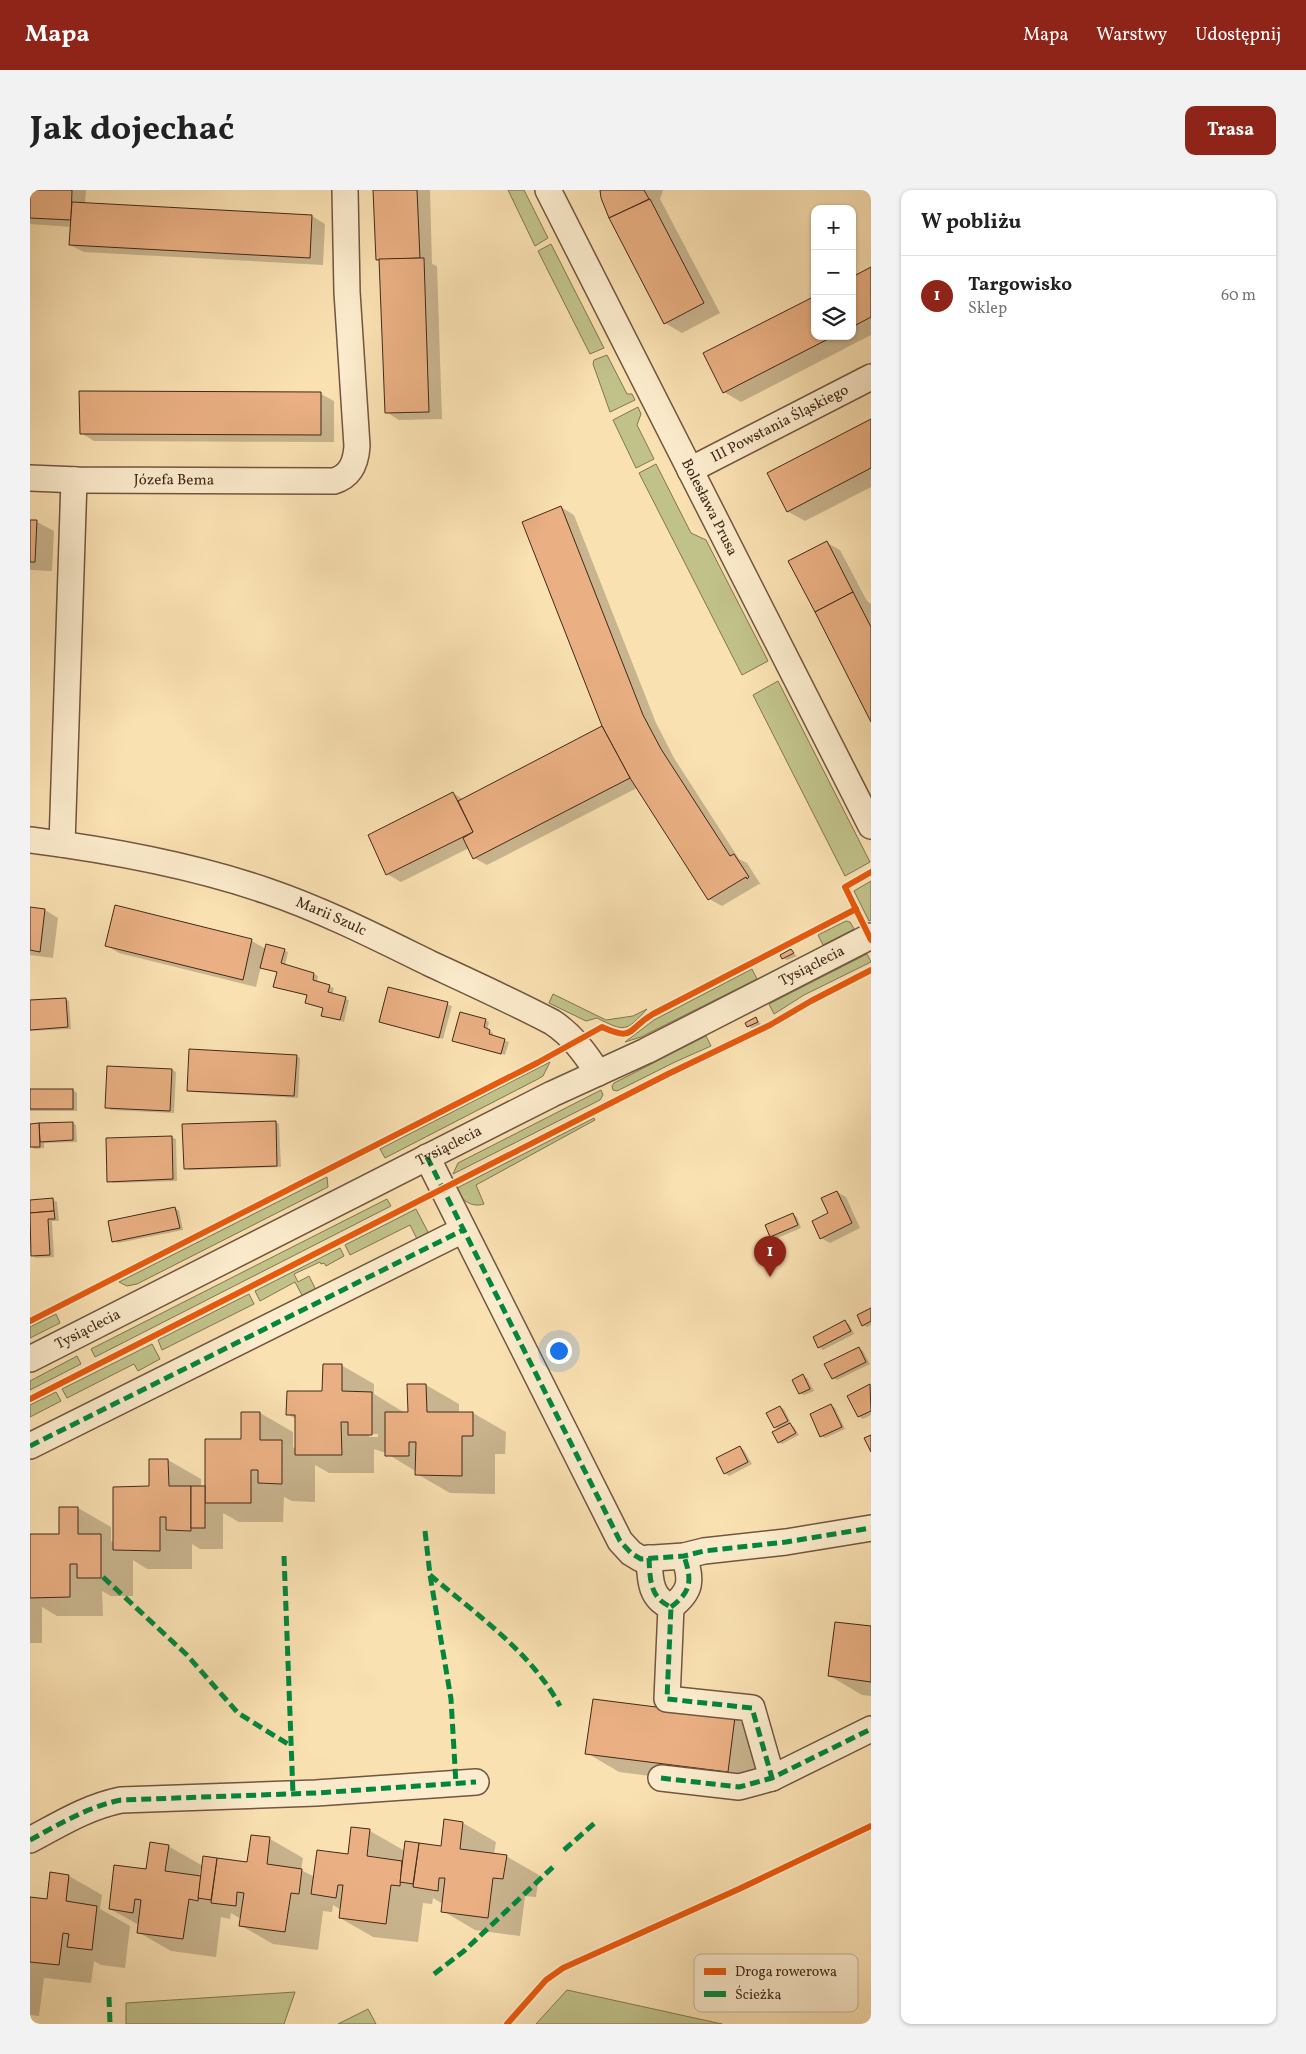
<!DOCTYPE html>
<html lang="pl">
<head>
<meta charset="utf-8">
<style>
	:root { --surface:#fff; --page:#f2f2f2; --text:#222; --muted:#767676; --line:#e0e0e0; --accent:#8f2418 }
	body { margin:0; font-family:Vollkorn,serif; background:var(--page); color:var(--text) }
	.controls { position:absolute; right:15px; top:15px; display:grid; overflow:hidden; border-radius:10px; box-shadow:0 1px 4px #0004 }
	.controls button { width:45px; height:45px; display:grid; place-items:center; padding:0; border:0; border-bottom:1px solid var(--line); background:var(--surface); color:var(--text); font:25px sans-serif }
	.you { position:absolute; left:528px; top:1160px; width:18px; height:18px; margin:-12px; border:4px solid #fff; border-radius:50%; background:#1a73e8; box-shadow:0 0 0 8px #1a73e833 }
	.badge { display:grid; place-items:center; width:32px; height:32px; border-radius:50%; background:var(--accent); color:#fff; font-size:16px; font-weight:700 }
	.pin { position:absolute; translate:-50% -41px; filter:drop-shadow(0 1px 2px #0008) }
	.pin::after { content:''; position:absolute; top:26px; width:18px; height:15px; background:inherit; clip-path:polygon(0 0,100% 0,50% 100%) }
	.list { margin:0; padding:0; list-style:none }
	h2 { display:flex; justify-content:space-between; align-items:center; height:65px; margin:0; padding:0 20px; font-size:21px }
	h2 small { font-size:16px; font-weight:400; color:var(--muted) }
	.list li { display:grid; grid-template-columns:32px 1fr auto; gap:15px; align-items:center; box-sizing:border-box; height:80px; padding:0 20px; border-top:1px solid var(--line) }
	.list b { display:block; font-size:19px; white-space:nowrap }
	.list p { margin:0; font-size:16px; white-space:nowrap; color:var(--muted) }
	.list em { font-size:16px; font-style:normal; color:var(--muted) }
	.icon { flex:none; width:28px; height:28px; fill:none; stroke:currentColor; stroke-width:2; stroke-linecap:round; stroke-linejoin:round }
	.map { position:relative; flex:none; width:841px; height:1834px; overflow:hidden; border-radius:10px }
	header { display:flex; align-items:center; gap:30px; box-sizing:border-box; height:70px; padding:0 25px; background:var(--accent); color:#fff }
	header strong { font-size:24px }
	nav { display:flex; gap:28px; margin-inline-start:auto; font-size:18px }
	.intro { display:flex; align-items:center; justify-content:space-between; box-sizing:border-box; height:120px; padding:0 30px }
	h1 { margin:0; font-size:35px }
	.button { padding:12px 22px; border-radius:10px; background:var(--accent); color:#fff; font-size:18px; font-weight:700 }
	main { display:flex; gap:30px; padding:0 30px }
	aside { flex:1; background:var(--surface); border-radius:10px; box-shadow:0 1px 4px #0004 }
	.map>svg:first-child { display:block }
</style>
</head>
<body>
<header>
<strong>Mapa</strong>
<nav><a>Mapa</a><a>Warstwy</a><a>Udostępnij</a></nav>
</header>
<div class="intro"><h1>Jak dojechać</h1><a class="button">Trasa</a></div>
<main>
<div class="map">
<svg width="841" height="1834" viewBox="0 0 841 1834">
	<rect width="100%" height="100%" fill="#fae1b2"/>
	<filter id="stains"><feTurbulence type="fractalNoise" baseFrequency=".004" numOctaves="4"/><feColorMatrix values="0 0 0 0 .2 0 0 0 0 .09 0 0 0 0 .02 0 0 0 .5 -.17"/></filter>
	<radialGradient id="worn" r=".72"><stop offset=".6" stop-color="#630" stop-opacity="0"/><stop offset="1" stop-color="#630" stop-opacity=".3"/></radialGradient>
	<!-- green -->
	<g fill="#c1c28a" stroke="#827552">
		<polygon points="478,0 494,0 518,48 505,56"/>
		<polygon points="521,54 574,158 560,164 508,61"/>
		<polygon points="577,165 597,204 602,204 605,210 580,222 563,174 564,170"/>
		<polygon points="608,217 611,224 607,235 624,269 606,278 583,230"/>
		<polygon points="626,274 661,343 676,350 738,471 712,485 609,283"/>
		<polygon points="748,491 840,672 815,686 723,505"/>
		<polygon points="841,691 841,730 839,731 824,701"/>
		<polygon points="816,731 820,732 824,739 793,755 788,745"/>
		<polygon points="837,764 841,772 774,805 744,824 739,814"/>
		<polygon points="722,779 727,789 611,847 595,852 624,830"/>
		<path d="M523 804 576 830 603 826 617 819C596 842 595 842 567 828L556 831 519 813Z"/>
		<polygon points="676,846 681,856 645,872 587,901 583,900 582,896 584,893"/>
		<polygon points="520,872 513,886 508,889 355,968 350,959"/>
		<polygon points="571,900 573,905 570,910 423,984 428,973"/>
		<path d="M564 928 565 930 446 995 454 1014C441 1018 432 1010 425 999Z"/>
		<polygon points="297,987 298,997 107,1094 97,1096 89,1092"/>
		<polygon points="357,1009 361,1016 65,1167 61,1159"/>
		<polygon points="386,1019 399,1044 388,1051 380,1035 320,1065 315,1055"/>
		<polygon points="310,1058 314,1066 296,1076 294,1073 291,1074 290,1072 264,1084 268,1092 279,1086 287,1102 274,1109 265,1092 230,1111 225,1101"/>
		<polygon points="219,1104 224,1114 132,1160 128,1150"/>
		<polygon points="26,1124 30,1133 0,1148 0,1137"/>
		<polygon points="122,1154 130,1169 108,1181 104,1174 37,1208 32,1199"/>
		<polygon points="47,1166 51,1174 0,1200 0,1191"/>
		<polygon points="26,1202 31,1211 0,1227 0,1215"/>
		<polygon points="537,1800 692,1834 506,1834"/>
		<polygon points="265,1802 254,1834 96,1834 96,1813"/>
		<polygon points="338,1819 346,1834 308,1834"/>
	</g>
	<!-- shadow -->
	<g fill="#0003" fill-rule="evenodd">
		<polygon points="0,0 56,0 55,14 282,26 295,34 293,75 54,62 40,55 42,37 0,34"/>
		<polygon points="344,0 400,0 402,74 407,76 412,229 369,230 356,222 350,71 347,69"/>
		<polygon points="571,0 633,0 630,9 690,123 652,143 635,133 572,8"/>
		<polygon points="841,78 841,145 711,212 694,202 785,146 822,146 822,88"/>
		<polygon points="291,204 304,211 304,252 64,251 51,243"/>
		<polygon points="841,231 841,297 775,331 757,321"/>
		<polygon points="531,317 544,325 626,533 644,568 709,669 717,673 731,695 729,694 692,716 679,709 607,598 457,675 444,668 439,658 371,692 357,684 423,603 434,610 574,537"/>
		<polygon points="0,331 7,332 24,341 22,381 0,380"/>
		<polygon points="797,353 810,360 837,411 841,414 841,529"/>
		<polygon points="86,717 222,751 236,759 254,760 258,762 255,776 284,784 288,786 287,792 304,798 302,805 319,810 314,832 293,825 294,818 277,813 278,806 249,798 248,782 231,776 226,797 89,763 76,755"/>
		<polygon points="0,718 15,720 28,728 23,768 0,765"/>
		<polygon points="761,761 767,766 757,770 753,768"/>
		<polygon points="359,799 422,816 413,849 351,832"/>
		<polygon points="35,809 39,811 41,839 0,841 0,812"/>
		<polygon points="726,829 731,834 722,838 718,836"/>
		<polygon points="455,830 459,832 457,840 463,843 462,847 479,852 475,865 423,850"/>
		<polygon points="266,866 270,868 268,908 162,902 158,900"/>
		<polygon points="142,880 146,882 144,923 81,920 77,917"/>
		<polygon points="0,900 43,900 47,903 47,921 0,921"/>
		<polygon points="245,932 249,934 251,977 159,980 155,978"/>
		<polygon points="42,933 46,935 47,952 14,953 14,958 5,959 1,957 0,935"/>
		<polygon points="141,947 146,949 147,991 83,993 79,991"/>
		<polygon points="807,1002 816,1007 830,1038 800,1053 791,1048"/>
		<polygon points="23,1010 27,1012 29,1031 22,1031 24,1067 6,1068 2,1065 0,1051 0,1011"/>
		<polygon points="145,1018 149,1021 153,1040 88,1053 84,1051"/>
		<polygon points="762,1024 767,1027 771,1038 745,1049 741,1046"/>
		<polygon points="841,1119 841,1135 837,1137 833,1135"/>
		<polygon points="815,1132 819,1134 824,1144 793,1160 789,1157 784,1148"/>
		<polygon points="829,1158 833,1161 840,1174 807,1190 803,1188"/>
		<path d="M311 1175 344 1194V1204L375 1223H379L396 1195 429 1214V1223H443L476 1242 475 1264H465V1304L420 1303 387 1284V1282L356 1263 344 1259V1283H299L285 1275V1312L262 1311 254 1307 253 1332H209L193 1323V1359H170L162 1354V1379H117L103 1370V1406H81L72 1401 73 1426H27L12 1417V1453H0V1345H31L48 1318 81 1337V1351L85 1353 120 1298 121 1270H138L171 1289V1297H174L212 1251V1223H230L263 1242V1257L266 1259V1229L257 1224 293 1203ZM337 1244H348V1247H340Z"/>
		<polygon points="773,1186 777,1188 784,1201 774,1205 770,1203"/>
		<polygon points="840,1195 841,1225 833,1229 829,1226"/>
		<polygon points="801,1215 805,1218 815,1239 795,1248 791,1246"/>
		<polygon points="750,1217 754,1219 761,1233 759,1234 764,1237 769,1245 752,1254 748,1252 749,1240 745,1237"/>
		<polygon points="710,1257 714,1260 722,1274 699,1286 695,1283"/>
		<polygon points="841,1438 841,1506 832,1505 800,1486"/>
		<polygon points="705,1528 738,1547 731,1600 589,1582 557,1563"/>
		<path d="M415 1631 433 1633 466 1652 464 1664 476 1666 509 1685 506 1707 495 1706 490 1746 445 1740 413 1721V1714L403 1708 402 1714 393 1713 388 1752 343 1747 310 1728 311 1720 303 1715 302 1722 293 1721 288 1760 243 1754 210 1735 211 1729 201 1723 200 1729 191 1727 186 1767 141 1761 108 1742 109 1735 80 1719 138 1656 173 1676 174 1667 218 1673 222 1646 240 1649 273 1668 271 1680 285 1687 319 1665 322 1639 340 1641 375 1661 376 1653 412 1657ZM171 1678H173L172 1687H169Z"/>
		<polygon points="21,1684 39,1686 72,1705 70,1719 100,1736 95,1778 71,1775 64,1771 61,1793 14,1788 9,1826 0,1825 0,1708 18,1710"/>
	</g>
	<!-- building -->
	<g fill="#eab083" stroke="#43281a">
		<polygon points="0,0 42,0 41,30 0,28"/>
		<polygon points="343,0 387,0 390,68 346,70"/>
		<polygon points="570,0 614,0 619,9 579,28 571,8"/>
		<polygon points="620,9 674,113 634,134 579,28"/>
		<polygon points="42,12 282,25 280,68 39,55"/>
		<polygon points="390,68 394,68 399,222 355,223 349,69"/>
		<polygon points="841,77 841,127 822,137 822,87"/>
		<polygon points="785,106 785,146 804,146 693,203 673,163"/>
		<polygon points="49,201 291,202 291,245 50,244"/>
		<polygon points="841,229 841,278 757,322 737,283"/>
		<polygon points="531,316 613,525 631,559 700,666 704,664 719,687 717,689 716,687 678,710 600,588 572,536 492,332"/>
		<polygon points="0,330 7,330 5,372 0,372"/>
		<polygon points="797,351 823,402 785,422 758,371"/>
		<polygon points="823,402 841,437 841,532 785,422"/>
		<polygon points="572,536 600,588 443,669 433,648 443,642 428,611"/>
		<polygon points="423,602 443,642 356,685 338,645"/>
		<polygon points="85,715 222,749 213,790 75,756"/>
		<polygon points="0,717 15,719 10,762 0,760"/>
		<polygon points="236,754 255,759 251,773 284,783 283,790 300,795 298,802 316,807 310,830 291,826 293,818 275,813 277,805 243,797 247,782 230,778"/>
		<polygon points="761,759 764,763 752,769 750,765"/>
		<polygon points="358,797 418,812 409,848 349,832"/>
		<polygon points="36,808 38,837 0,840 0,810"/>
		<polygon points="430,822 456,829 454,837 460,840 459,844 475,849 471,864 422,851"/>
		<polygon points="726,827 728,832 717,837 715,833"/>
		<polygon points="159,859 267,865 264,906 157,901"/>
		<polygon points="77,876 142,879 140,921 75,918"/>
		<rect x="0" y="899" width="43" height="20"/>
		<polygon points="246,931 247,976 154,979 152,934"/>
		<polygon points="43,932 43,950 10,952 9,933"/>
		<polygon points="9,933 10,957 0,957 0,934"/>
		<polygon points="142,946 143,989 77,992 76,948"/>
		<polygon points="807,1001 822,1033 790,1049 782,1031 798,1023 791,1008"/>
		<polygon points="23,1008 24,1021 0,1023 0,1010"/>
		<polygon points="145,1017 150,1038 82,1052 78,1031"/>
		<polygon points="24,1021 25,1029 18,1029 20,1065 1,1066 0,1023"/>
		<polygon points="763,1023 768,1035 740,1047 735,1035"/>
		<polygon points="841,1118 841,1131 832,1136 827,1125"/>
		<polygon points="815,1130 821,1141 788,1158 783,1147"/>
		<polygon points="829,1157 836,1172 802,1189 794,1174"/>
		<polygon points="293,1174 312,1174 312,1201 342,1202 342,1245 318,1245 318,1232 311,1232 312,1265 265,1265 265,1225 256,1225 257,1201 292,1201"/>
		<polygon points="773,1184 780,1199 769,1204 762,1190"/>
		<polygon points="377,1194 396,1194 397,1222 443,1222 443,1246 432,1246 432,1286 385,1285 386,1252 379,1252 379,1266 355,1266 355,1222 378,1222"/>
		<polygon points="840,1194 841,1221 828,1227 817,1206"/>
		<polygon points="801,1214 812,1237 790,1247 780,1224"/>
		<polygon points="750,1216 758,1231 744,1238 736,1223"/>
		<polygon points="211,1222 230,1222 230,1250 252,1250 252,1294 228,1293 228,1280 221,1280 221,1313 175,1313 175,1249 211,1249"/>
		<polygon points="760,1233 766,1243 748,1253 742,1242"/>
		<polygon points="841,1245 841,1262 834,1248"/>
		<polygon points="710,1256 718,1272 694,1284 686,1268"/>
		<polygon points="119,1269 138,1269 139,1296 161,1296 161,1341 136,1340 136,1327 130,1327 130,1361 83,1360 83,1297 119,1296"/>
		<rect x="161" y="1296" width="14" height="42"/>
		<polygon points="29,1317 48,1317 48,1344 71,1344 71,1388 47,1388 47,1374 40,1374 40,1407 0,1408 0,1344 29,1344"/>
		<polygon points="805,1432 841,1436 841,1492 798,1486"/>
		<polygon points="563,1509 705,1527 698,1582 555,1564"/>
		<polygon points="414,1629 433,1632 430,1659 477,1665 473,1689 463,1688 458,1728 411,1722 415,1688 409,1688 408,1701 383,1697 389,1653 411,1656"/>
		<polygon points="321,1637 340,1639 337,1666 372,1671 370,1696 361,1695 356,1734 309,1728 313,1695 308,1695 306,1708 281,1704 287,1660 318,1664"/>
		<polygon points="221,1645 240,1647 237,1674 272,1679 269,1704 261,1703 255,1742 209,1736 214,1703 207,1702 206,1716 181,1713 187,1668 217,1672"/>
		<polygon points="375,1651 389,1653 383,1694 370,1692"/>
		<polygon points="120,1652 139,1655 135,1681 171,1686 168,1711 159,1709 153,1749 107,1743 111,1710 105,1709 103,1723 79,1719 84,1675 116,1679"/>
		<polygon points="173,1666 187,1668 181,1710 168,1708"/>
		<polygon points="20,1682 39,1685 36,1711 67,1716 62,1760 37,1757 39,1744 33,1743 29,1775 0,1772 0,1707 17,1709"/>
	</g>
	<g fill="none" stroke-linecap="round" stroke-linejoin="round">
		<!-- street casing -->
		<g stroke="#715640" stroke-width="28">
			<g id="street">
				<path id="s1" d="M518 0 841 636"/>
				<path id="s2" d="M660 280 841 187"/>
				<path id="s3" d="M0 288 48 290 304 291C321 286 326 272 327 256L317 102 315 0"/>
				<path id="s4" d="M0 650C79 660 161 675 237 701 293 720 346 747 399 773 440 792 482 811 522 832 542 845 555 863 568 883"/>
				<polyline points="32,654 44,290"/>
				<polyline points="397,967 590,1351 601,1363 611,1369 624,1368 654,1366 674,1361 756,1352 841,1338"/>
				<path id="s5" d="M0 1169 522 904 616 861 841 746"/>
				<polyline points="0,1256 433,1040"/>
				<path d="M619 1368C620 1390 620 1408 641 1417L637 1509 722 1518 742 1588"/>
				<path d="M641 1417C662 1401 662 1390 654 1366"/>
				<polyline points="631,1588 709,1597 742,1588 841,1539"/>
				<path d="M0 1650C30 1634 57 1617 91 1610L286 1603 446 1592"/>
			</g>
		</g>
		<!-- street -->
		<use href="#street" stroke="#fceccd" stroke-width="25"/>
		<!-- quiet -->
		<g stroke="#00873e" stroke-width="5" stroke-dasharray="10 5" stroke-linecap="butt">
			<polyline points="397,967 590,1351 601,1363 611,1369 624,1368 654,1366 674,1361 756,1352 841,1338"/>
			<polyline points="0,1256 433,1040"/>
			<polyline points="395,1341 400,1385 421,1509 426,1594"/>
			<polyline points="254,1366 263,1604"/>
			<path d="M619 1368C620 1390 620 1408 641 1417L637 1509 722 1518 742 1588"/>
			<path d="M400 1385C446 1424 501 1462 530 1516"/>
			<polyline points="73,1387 157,1465 208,1523 261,1556"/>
			<path d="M641 1417C662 1401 662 1390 654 1366"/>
			<polyline points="631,1588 709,1597 742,1588 841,1539"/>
			<path d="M0 1650C30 1634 57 1617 91 1610L286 1603 446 1592"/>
			<polyline points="534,1660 567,1631"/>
			<polyline points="404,1784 434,1761 525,1675"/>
			<polyline points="79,1807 80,1834"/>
		</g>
		<!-- cycleway casing -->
		<g stroke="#fceccd" stroke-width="9">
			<g id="cycleway">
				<polyline points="841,682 815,697 841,750"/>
				<path d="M0 1131 507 873 572 837C605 852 597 839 623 824L826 719"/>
				<polyline points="0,1209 638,884 740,835 781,811 841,780"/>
				<polyline points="477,1834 516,1790 533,1778 709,1699 841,1636"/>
			</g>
		</g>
		<!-- cycleway -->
		<use href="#cycleway" stroke="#e8590c" stroke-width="6"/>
	</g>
	<g text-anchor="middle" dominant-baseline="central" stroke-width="4" stroke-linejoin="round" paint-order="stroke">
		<!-- street labels -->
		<g font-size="15" fill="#43281a" stroke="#fceccd">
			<text stroke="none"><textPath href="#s2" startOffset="101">III Powstania Śląskiego</textPath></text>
			<text stroke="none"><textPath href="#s3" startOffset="144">Józefa Bema</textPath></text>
			<text stroke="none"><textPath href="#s1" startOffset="356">Bolesława Prusa</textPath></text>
			<text stroke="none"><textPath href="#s4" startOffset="312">Marii Szulc</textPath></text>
			<text stroke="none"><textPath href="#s5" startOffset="875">Tysiąclecia</textPath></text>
			<text stroke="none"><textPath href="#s5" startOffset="470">Tysiąclecia</textPath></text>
			<text stroke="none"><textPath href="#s5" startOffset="65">Tysiąclecia</textPath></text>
		</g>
	</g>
	<!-- legend -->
	<rect x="664" y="1764" width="164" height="58" rx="8" fill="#fceccd" stroke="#c4b197" stroke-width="1"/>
	<rect x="674" y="1778" width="22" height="7" fill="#e8590c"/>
	<rect x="674" y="1801" width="22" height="6" fill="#00873e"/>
	<g font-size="14" fill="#43281a">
		<text x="705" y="1786">Droga rowerowa</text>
		<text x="705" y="1809">Ścieżka</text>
	</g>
	<rect width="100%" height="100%" filter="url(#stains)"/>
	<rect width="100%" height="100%" fill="url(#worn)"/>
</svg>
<div class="controls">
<button>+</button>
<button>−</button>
<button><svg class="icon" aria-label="layers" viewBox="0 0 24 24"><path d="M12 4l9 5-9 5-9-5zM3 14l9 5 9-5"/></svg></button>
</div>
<div class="you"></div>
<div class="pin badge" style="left:740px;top:1087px">1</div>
</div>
<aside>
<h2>W pobliżu<small></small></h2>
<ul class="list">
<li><span class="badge">1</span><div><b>Targowisko</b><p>Sklep</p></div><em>60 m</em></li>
</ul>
</aside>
</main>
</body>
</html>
